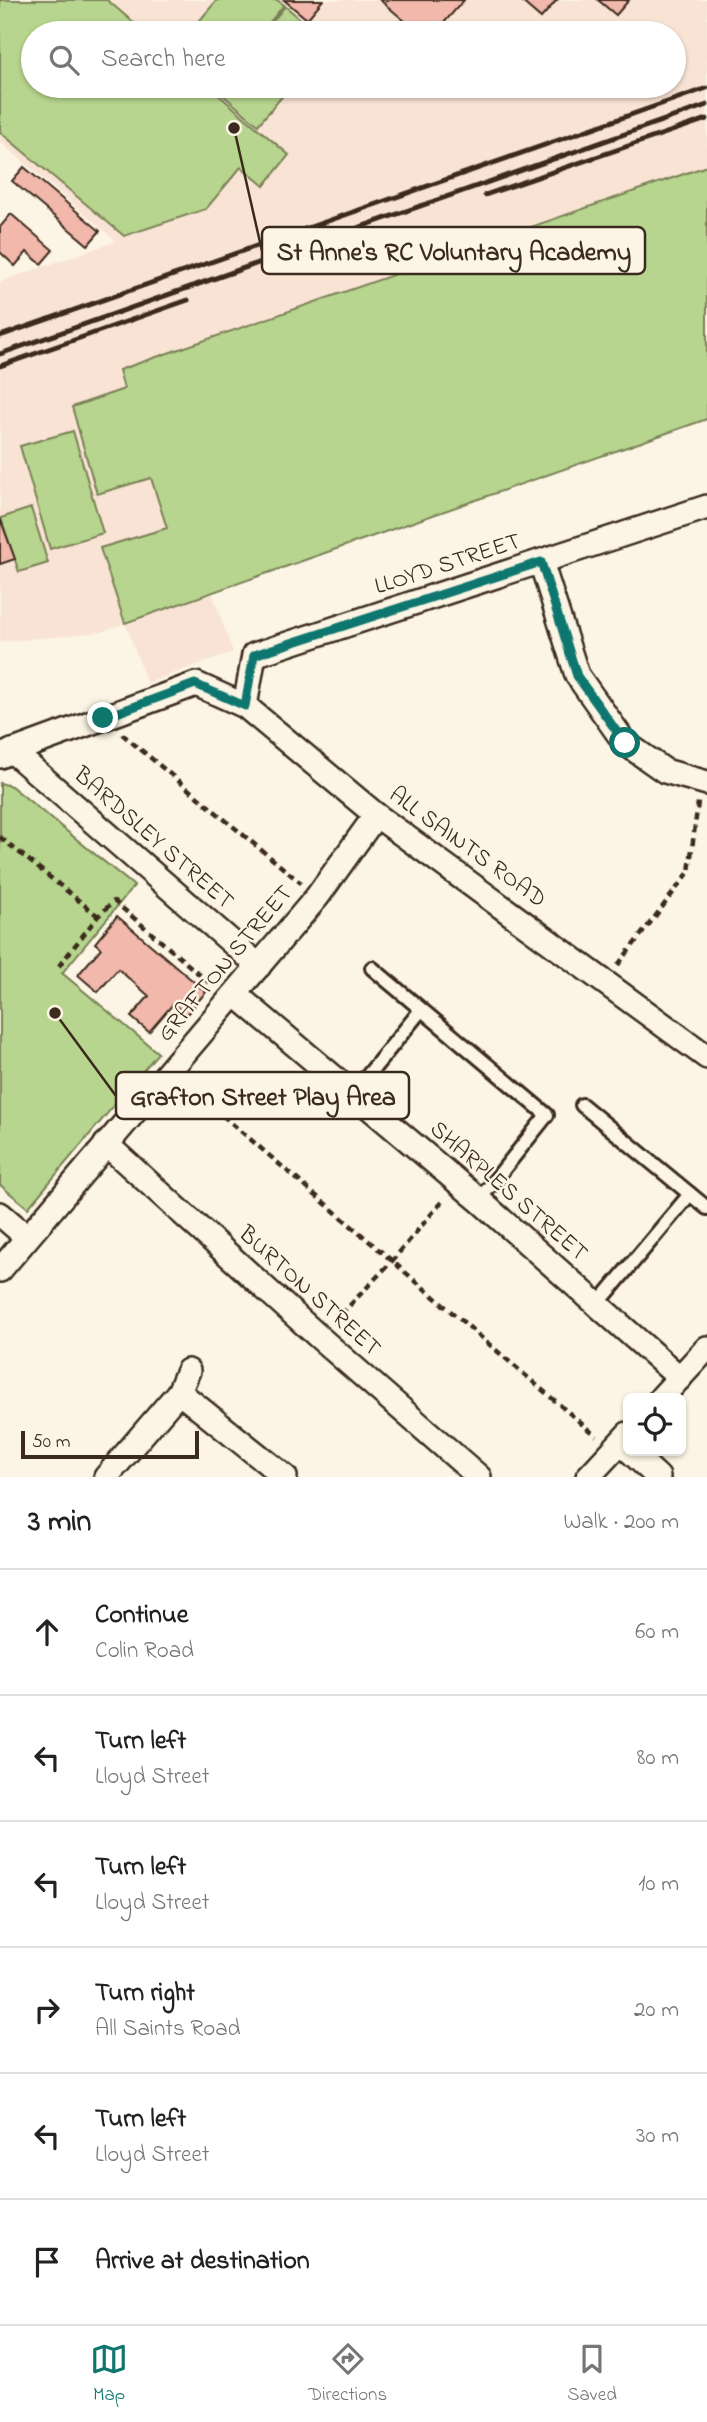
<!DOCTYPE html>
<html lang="en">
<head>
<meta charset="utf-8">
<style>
	:root { --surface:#fff; --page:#f6f6f6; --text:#222; --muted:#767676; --line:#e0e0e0; --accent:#0f766e }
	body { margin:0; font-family:"Indie Flower",sans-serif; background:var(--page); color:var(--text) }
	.controls { position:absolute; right:21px; bottom:21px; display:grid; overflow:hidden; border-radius:10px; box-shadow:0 2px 5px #0004 }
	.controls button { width:63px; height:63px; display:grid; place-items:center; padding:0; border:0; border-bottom:2px solid var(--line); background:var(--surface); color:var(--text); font:35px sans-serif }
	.scale { position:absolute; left:21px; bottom:18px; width:178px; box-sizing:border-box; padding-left:7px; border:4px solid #3b2a1e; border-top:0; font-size:19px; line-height:24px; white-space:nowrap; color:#3b2a1e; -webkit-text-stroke:5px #fcf5e5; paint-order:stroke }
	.stop { position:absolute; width:21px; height:21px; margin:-16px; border:5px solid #0f766e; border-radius:50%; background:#fff }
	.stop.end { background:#0f766e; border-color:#fff; box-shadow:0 2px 7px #0008 }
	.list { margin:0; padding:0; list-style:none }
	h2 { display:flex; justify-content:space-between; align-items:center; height:91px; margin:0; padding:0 28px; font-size:30px }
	h2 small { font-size:23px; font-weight:400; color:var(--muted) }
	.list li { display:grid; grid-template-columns:46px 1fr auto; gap:21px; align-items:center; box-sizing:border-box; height:126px; padding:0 28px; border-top:2px solid var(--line) }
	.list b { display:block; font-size:26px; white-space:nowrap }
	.list p { margin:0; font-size:23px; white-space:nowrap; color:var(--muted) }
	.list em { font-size:23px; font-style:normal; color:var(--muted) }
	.icon { flex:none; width:38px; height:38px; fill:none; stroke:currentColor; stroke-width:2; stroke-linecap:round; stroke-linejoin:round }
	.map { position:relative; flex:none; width:707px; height:1477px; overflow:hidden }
	.search { position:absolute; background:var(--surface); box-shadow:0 2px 5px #0004; left:21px; right:21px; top:21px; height:77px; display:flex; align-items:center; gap:18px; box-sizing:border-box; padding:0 24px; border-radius:38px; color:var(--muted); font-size:26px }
	.sheet { height:847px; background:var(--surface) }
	nav { display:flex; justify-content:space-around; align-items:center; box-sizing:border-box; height:98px; border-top:2px solid var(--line); background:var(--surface); font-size:19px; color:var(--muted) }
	nav a { display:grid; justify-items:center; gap:4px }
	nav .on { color:var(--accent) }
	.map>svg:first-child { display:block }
</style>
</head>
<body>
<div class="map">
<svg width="707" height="1477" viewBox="0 0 707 1477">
	<rect width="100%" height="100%" fill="#fcf5e5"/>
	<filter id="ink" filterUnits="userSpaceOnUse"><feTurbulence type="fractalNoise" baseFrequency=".0143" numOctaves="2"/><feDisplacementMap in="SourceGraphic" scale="14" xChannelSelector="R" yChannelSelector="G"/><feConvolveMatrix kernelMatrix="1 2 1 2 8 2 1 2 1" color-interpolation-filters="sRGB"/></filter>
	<g filter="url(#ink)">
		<!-- built -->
		<path fill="#f9e3d4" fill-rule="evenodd" d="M0 0H707V419L212 593 233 652 147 683 125 623 101 632 0 642V282L116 241 0 142ZM33 33H674V86H33Z"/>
		<!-- green -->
		<g fill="#b7d58e" stroke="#798056" stroke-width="2">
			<polygon points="0,0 107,0 146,33 33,33 33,86 208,86 289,155 264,186 241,167 206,209 124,236 0,132"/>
			<polygon points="217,0 277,0 284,5 261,33 189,33"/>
			<polygon points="285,6 317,33 263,33"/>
			<polygon points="219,86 291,86 258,125 216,89"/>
			<polygon points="707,166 707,419 125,623 100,548 167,528 151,478 97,494 72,407 124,389 119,370"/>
			<polygon points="73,431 103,533 50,549 20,446"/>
			<polygon points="31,508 48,563 19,572 1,518"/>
			<polygon points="0,783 11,786 134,886 62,973 158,1053 28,1208 0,1185"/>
		</g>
		<!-- building -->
		<g fill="#f2b8ac" stroke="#3b2a1e" stroke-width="2">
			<polygon points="284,0 323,0 307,19"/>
			<polygon points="380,0 464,0 435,33 419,33"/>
			<polygon points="520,0 557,0 541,18"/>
			<polygon points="598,0 629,0 616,15"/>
			<polygon points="24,167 100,231 88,245 12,181"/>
			<polygon points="11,214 53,250 41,264 27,252 15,266 0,252 0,227"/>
			<polygon points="0,518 15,559 0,564"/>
			<polygon points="117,916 206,992 186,1015 173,1004 149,1032 131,1017 149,996 118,969 98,992 78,975 101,948 95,943"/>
		</g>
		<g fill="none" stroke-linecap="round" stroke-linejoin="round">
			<!-- service casing -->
			<g stroke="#3b2a1e" stroke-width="18">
				<g id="service">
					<polyline points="372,968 547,1115 479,1200"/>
					<polyline points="352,1095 421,1010"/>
					<polyline points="582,1105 707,1208"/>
					<polyline points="597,1305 690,1194"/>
				</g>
			</g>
			<!-- minor casing -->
			<g stroke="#3b2a1e" stroke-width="28">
				<g id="minor">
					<polyline points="541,562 577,675 625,743 665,771 707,783"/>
					<polyline points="245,706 254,655 707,507"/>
					<polyline points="12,751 259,966"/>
					<polyline points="0,756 196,684 245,706 376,815 707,1057"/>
					<polyline points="235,994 479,1200 680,1378"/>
					<polyline points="106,1144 320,1338 479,1477"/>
					<polyline points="0,1214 27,1237"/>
					<polyline points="0,1270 317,897 376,815"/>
					<polyline points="179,1392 285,1477"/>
					<polyline points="661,1398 707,1348"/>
					<polyline points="630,1451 658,1477"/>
					<polyline points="106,1477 179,1392 188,1371"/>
					<polyline points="588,1477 628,1434"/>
				</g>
			</g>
			<!-- path -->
			<g stroke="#3b2a1e" stroke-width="4.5" stroke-dasharray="7 5" stroke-linecap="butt">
				<polyline points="122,734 301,883"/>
				<polyline points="0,837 98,916"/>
				<polyline points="618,965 689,872 698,802"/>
				<polyline points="59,966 98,916 114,901 213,986"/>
				<polyline points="186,1084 596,1436"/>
				<polyline points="333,1323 392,1261 444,1199"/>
			</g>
			<!-- service -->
			<use href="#service" stroke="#fcf5e5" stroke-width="12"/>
			<!-- minor -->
			<use href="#minor" stroke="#fcf5e5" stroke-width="23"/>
			<!-- rail -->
			<g stroke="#3b2a1e" stroke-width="5">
				<polyline points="485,195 707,119"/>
				<polyline points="0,336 707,88"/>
				<polyline points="0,354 707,105"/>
				<polyline points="0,366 188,300"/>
			</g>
		</g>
	</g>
	<g fill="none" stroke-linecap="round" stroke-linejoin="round" filter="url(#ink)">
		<!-- route -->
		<polyline stroke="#0f766e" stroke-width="9" points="103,718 195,684 245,706 254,655 541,562 577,676 625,743"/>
	</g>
	<g text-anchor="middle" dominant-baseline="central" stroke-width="5" stroke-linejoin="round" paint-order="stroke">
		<!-- street labels -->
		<g font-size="24" fill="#3b2a1e" stroke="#fcf5e5">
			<text transform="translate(448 565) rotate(-18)">LLOYD STREET</text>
			<text transform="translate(153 839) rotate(41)">BARDSLEY STREET</text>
			<text transform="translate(467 848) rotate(36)">ALL SAINTS ROAD</text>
			<text transform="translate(226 964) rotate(-50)">GRAFTON STREET</text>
			<text transform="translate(508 1192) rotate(41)">SHARPLES STREET</text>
			<text transform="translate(309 1292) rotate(42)">BURTON STREET</text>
		</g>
	</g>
	<!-- callouts -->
	<path fill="none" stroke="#3b2a1e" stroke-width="2.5" d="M234 128L262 251M55 1013L116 1096"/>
	<g fill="#3b2a1e" stroke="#fcf5e5" stroke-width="2.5">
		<circle cx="234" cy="128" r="7"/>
		<circle cx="55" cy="1013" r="7"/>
	</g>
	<g fill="#fcf5e5" stroke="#3b2a1e" stroke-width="2.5">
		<rect x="262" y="227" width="383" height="47" rx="7"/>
		<rect x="116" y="1072" width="293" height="47" rx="7"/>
	</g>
	<g font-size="26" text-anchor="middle" font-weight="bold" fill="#3b2a1e">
		<text x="454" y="260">St Anne's RC Voluntary Academy</text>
		<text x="263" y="1105">Grafton Street Play Area</text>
	</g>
</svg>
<div class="controls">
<button><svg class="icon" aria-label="locate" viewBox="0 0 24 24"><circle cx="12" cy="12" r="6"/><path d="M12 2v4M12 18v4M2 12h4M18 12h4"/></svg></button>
</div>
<div class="scale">50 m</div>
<div class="stop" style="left:625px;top:743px"></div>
<div class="stop end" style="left:103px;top:718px"></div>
<div class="search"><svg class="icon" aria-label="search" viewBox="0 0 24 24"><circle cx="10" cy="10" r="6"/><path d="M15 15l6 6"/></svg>Search here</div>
</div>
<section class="sheet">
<h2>3 min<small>Walk · 200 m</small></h2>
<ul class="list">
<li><svg class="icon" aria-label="ahead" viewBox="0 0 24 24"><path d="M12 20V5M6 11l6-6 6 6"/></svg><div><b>Continue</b><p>Colin Road</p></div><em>60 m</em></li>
<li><svg class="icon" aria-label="left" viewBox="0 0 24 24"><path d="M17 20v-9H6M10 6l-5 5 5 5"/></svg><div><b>Turn left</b><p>Lloyd Street</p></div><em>80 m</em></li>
<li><svg class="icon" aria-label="left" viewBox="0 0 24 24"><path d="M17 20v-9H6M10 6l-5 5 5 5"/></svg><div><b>Turn left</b><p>Lloyd Street</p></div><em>10 m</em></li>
<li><svg class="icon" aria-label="right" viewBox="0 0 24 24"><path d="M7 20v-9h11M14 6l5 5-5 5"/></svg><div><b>Turn right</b><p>All Saints Road</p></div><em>20 m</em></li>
<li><svg class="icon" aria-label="left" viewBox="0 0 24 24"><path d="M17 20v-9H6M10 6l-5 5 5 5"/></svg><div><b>Turn left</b><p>Lloyd Street</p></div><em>30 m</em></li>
<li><svg class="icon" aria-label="arrive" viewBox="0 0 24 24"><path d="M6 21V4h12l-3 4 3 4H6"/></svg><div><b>Arrive at destination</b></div></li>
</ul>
</section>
<nav>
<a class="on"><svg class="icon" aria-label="map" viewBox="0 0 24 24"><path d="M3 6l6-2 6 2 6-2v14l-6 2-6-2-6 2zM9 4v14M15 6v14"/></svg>Map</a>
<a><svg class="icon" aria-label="directions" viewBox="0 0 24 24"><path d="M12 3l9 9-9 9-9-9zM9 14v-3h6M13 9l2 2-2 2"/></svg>Directions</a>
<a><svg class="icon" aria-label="saved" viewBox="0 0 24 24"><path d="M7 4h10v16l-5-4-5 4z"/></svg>Saved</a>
</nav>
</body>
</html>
